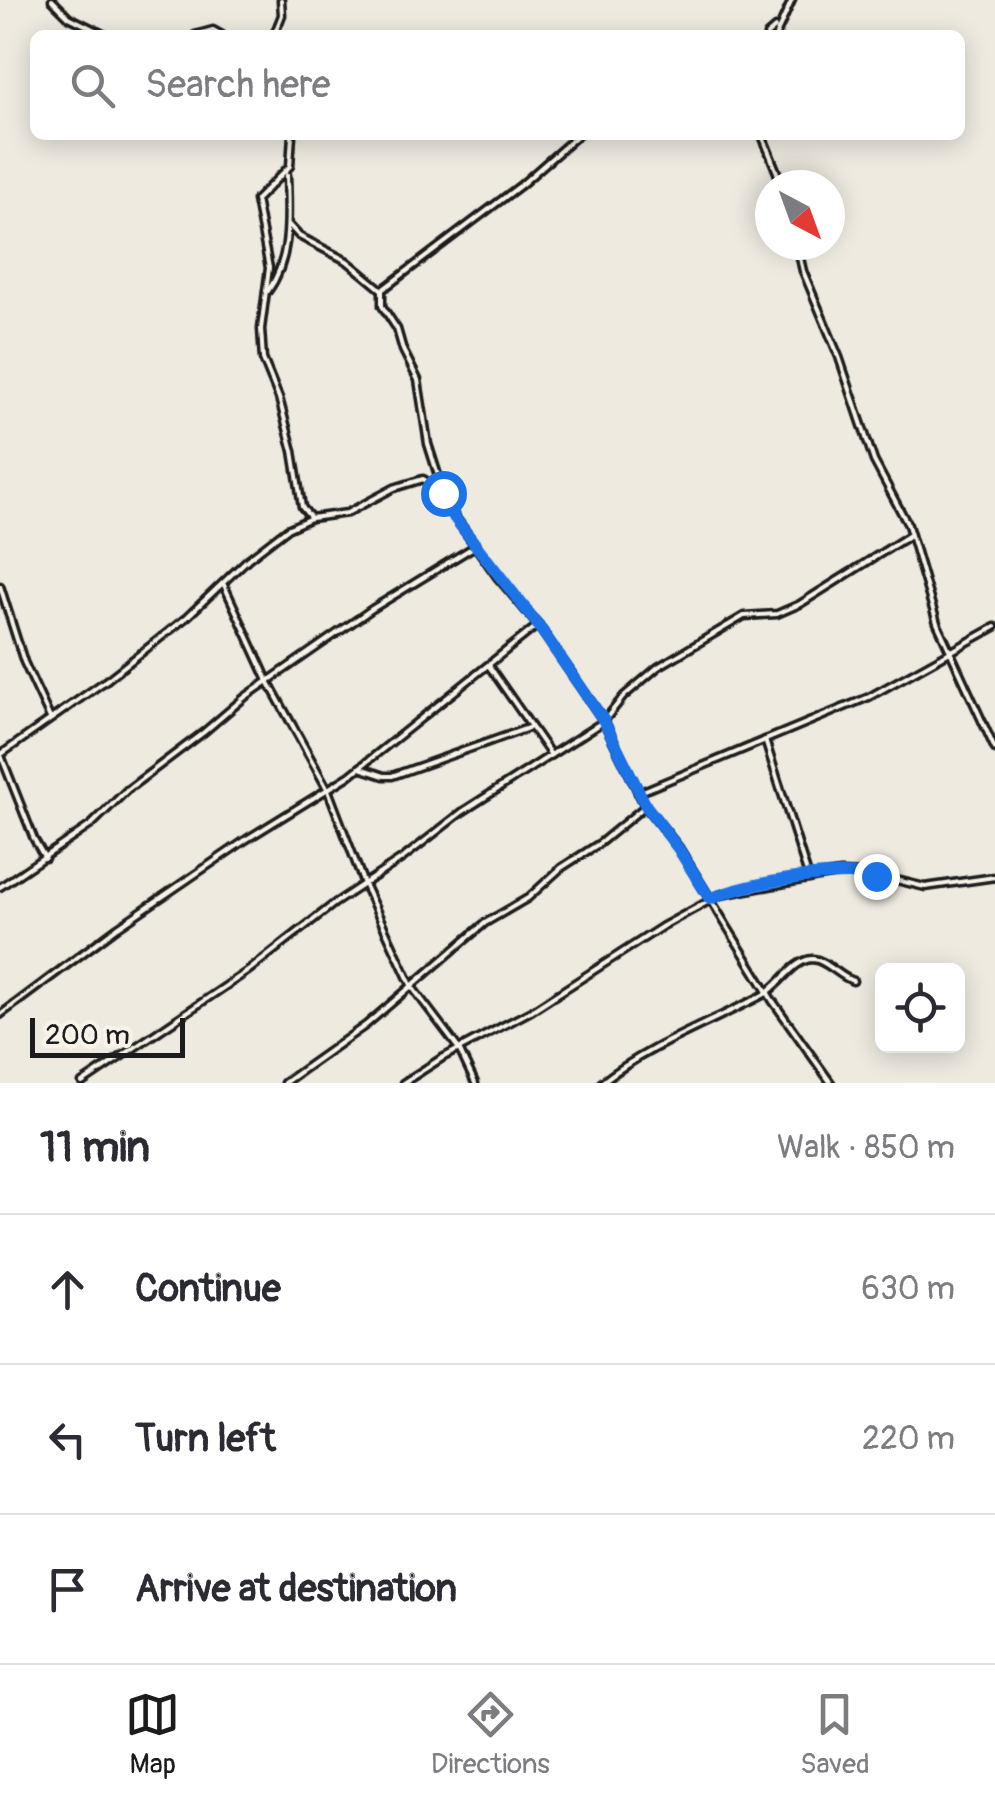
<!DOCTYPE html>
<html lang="en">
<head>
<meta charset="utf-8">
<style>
	:root { --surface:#fff; --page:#f2f2f3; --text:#2b2b33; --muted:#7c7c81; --line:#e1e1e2; --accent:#1c1c1c }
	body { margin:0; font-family:Pangolin,sans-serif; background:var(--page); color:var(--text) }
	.controls { position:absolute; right:30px; bottom:30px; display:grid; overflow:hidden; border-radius:15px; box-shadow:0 5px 25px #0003 }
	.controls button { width:90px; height:90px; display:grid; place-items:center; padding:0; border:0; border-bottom:2px solid var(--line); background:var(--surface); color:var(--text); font:50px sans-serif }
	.compass { position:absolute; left:755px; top:170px; width:90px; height:90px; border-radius:50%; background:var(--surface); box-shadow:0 5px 25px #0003; rotate:139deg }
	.scale { position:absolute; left:30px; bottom:25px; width:155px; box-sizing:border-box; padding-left:10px; border:5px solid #1c1c1c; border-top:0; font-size:28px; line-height:35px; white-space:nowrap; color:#1c1c1c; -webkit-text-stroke:8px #f7f3e8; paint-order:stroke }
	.stop { position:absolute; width:30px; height:30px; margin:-22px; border:8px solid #1a73e8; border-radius:50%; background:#fff }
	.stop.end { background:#1a73e8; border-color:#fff; box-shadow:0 2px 10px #0008 }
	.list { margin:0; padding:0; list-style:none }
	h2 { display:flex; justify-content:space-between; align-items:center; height:130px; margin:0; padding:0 40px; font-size:42px }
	h2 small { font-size:32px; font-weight:400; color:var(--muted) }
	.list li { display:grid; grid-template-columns:65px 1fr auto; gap:30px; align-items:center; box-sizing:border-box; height:150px; padding:0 40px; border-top:2px solid var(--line) }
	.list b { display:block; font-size:38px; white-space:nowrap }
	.list em { font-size:32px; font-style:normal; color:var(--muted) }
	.icon { flex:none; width:55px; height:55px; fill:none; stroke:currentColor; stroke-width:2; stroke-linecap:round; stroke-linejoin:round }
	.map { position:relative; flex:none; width:995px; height:1083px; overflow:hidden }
	.search { position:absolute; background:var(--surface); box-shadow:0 5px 25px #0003; left:30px; right:30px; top:30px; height:110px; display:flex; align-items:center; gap:25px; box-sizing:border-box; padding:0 35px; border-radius:15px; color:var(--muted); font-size:38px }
	.sheet { height:580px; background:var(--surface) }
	nav { display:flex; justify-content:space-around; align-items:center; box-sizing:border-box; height:140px; border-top:2px solid var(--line); background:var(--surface); font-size:28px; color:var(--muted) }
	nav a { display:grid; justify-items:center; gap:5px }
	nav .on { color:var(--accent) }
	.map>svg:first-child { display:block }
</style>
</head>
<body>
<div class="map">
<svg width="995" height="1083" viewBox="0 0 995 1083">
	<rect width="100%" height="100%" fill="#eeeae0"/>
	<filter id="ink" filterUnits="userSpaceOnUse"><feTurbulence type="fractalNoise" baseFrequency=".01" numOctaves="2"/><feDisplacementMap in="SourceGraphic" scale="20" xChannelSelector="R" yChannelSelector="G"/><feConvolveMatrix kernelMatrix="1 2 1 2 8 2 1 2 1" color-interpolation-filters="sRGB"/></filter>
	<g filter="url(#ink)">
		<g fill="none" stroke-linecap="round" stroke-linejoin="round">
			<!-- street casing -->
			<g stroke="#1c1c1c" stroke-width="11">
				<g id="street">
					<polyline points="52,0 69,17 105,35"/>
					<polyline points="195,35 213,30 222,35"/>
					<polyline points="274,35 282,15 281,0"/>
					<polyline points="767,35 775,28"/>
					<polyline points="776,35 792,0"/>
					<polyline points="292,135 290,166 256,200 269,268 261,329 263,359 279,398 293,451 302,507 311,518"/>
					<polyline points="578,135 521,185 382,290 382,306 397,329 403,350 418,380 428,444 448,507 498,578 538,625 604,721 645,806 679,848 772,1000 831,1083"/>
					<polyline points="762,135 782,185"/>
					<polyline points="289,225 299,236 347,261 382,290"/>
					<polyline points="797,245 803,271 839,357 874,461 908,525 937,623 995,749"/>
					<path d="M268 291C292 258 288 214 287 175"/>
					<polyline points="224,585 268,681 328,790 364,884 412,987 459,1049 475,1083"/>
					<polyline points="0,586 24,662 50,718"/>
					<polyline points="489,666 551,755"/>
					<polyline points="765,740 809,879"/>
					<polyline points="0,753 34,839 45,858"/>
					<polyline points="0,755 108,679 187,617 248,559 287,529 311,518 347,513 394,488 423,479 442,491"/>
					<polyline points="360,768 384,776 392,776 531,727"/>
					<polyline points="638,793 869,697 995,627"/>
					<polyline points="0,887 91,825 127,790 204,732 245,697 372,609 475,546"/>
					<polyline points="0,1015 118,927 247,839 349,776 538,625"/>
					<polyline points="82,1083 248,971 335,903 403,858 462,812 604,721 624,696 658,667 744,616 777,614 800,604 910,535"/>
					<polyline points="284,1083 366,1025 485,923 528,898 561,868 600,843 644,807"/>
					<polyline points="403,1083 442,1058 531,1011 663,926 720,895 840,873 876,875 925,887 995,877"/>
					<path d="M601 1083C649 1045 710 1023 763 995 779 987 793 960 812 959 825 959 840 977 853 981"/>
				</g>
			</g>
			<!-- street -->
			<use href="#street" stroke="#f7f3e8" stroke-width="4"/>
		</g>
	</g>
	<g fill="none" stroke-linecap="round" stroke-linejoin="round" filter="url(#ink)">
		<!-- route -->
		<path stroke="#1a73e8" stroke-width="12" d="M443 493 454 517 538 625 604 721 646 806 678 848 710 899C749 882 835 869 876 876"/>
	</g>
</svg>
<div class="controls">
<button><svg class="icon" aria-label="locate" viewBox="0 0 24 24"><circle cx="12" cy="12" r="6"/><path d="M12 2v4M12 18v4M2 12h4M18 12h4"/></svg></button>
</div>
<svg class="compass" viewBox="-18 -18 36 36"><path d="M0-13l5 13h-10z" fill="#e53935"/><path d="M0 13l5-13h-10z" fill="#7c7c81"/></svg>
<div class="scale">200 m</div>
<div class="stop" style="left:443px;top:493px"></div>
<div class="stop end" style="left:876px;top:876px"></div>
<div class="search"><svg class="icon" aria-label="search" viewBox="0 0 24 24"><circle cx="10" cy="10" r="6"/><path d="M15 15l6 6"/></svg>Search here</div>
</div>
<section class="sheet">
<h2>11 min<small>Walk · 850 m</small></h2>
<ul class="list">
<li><svg class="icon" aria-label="ahead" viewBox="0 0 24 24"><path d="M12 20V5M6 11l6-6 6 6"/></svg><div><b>Continue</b></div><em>630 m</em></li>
<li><svg class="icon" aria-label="left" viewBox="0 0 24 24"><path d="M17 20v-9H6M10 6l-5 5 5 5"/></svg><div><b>Turn left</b></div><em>220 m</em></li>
<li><svg class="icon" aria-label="arrive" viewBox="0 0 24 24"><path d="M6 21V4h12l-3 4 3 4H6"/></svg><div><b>Arrive at destination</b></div></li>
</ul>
</section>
<nav>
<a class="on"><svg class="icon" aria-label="map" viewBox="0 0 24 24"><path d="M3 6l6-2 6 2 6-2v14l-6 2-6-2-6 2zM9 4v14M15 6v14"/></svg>Map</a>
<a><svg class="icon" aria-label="directions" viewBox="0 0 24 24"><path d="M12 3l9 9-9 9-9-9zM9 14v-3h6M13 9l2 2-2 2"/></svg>Directions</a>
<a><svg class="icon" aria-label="saved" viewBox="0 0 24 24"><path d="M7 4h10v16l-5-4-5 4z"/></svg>Saved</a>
</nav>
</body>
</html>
